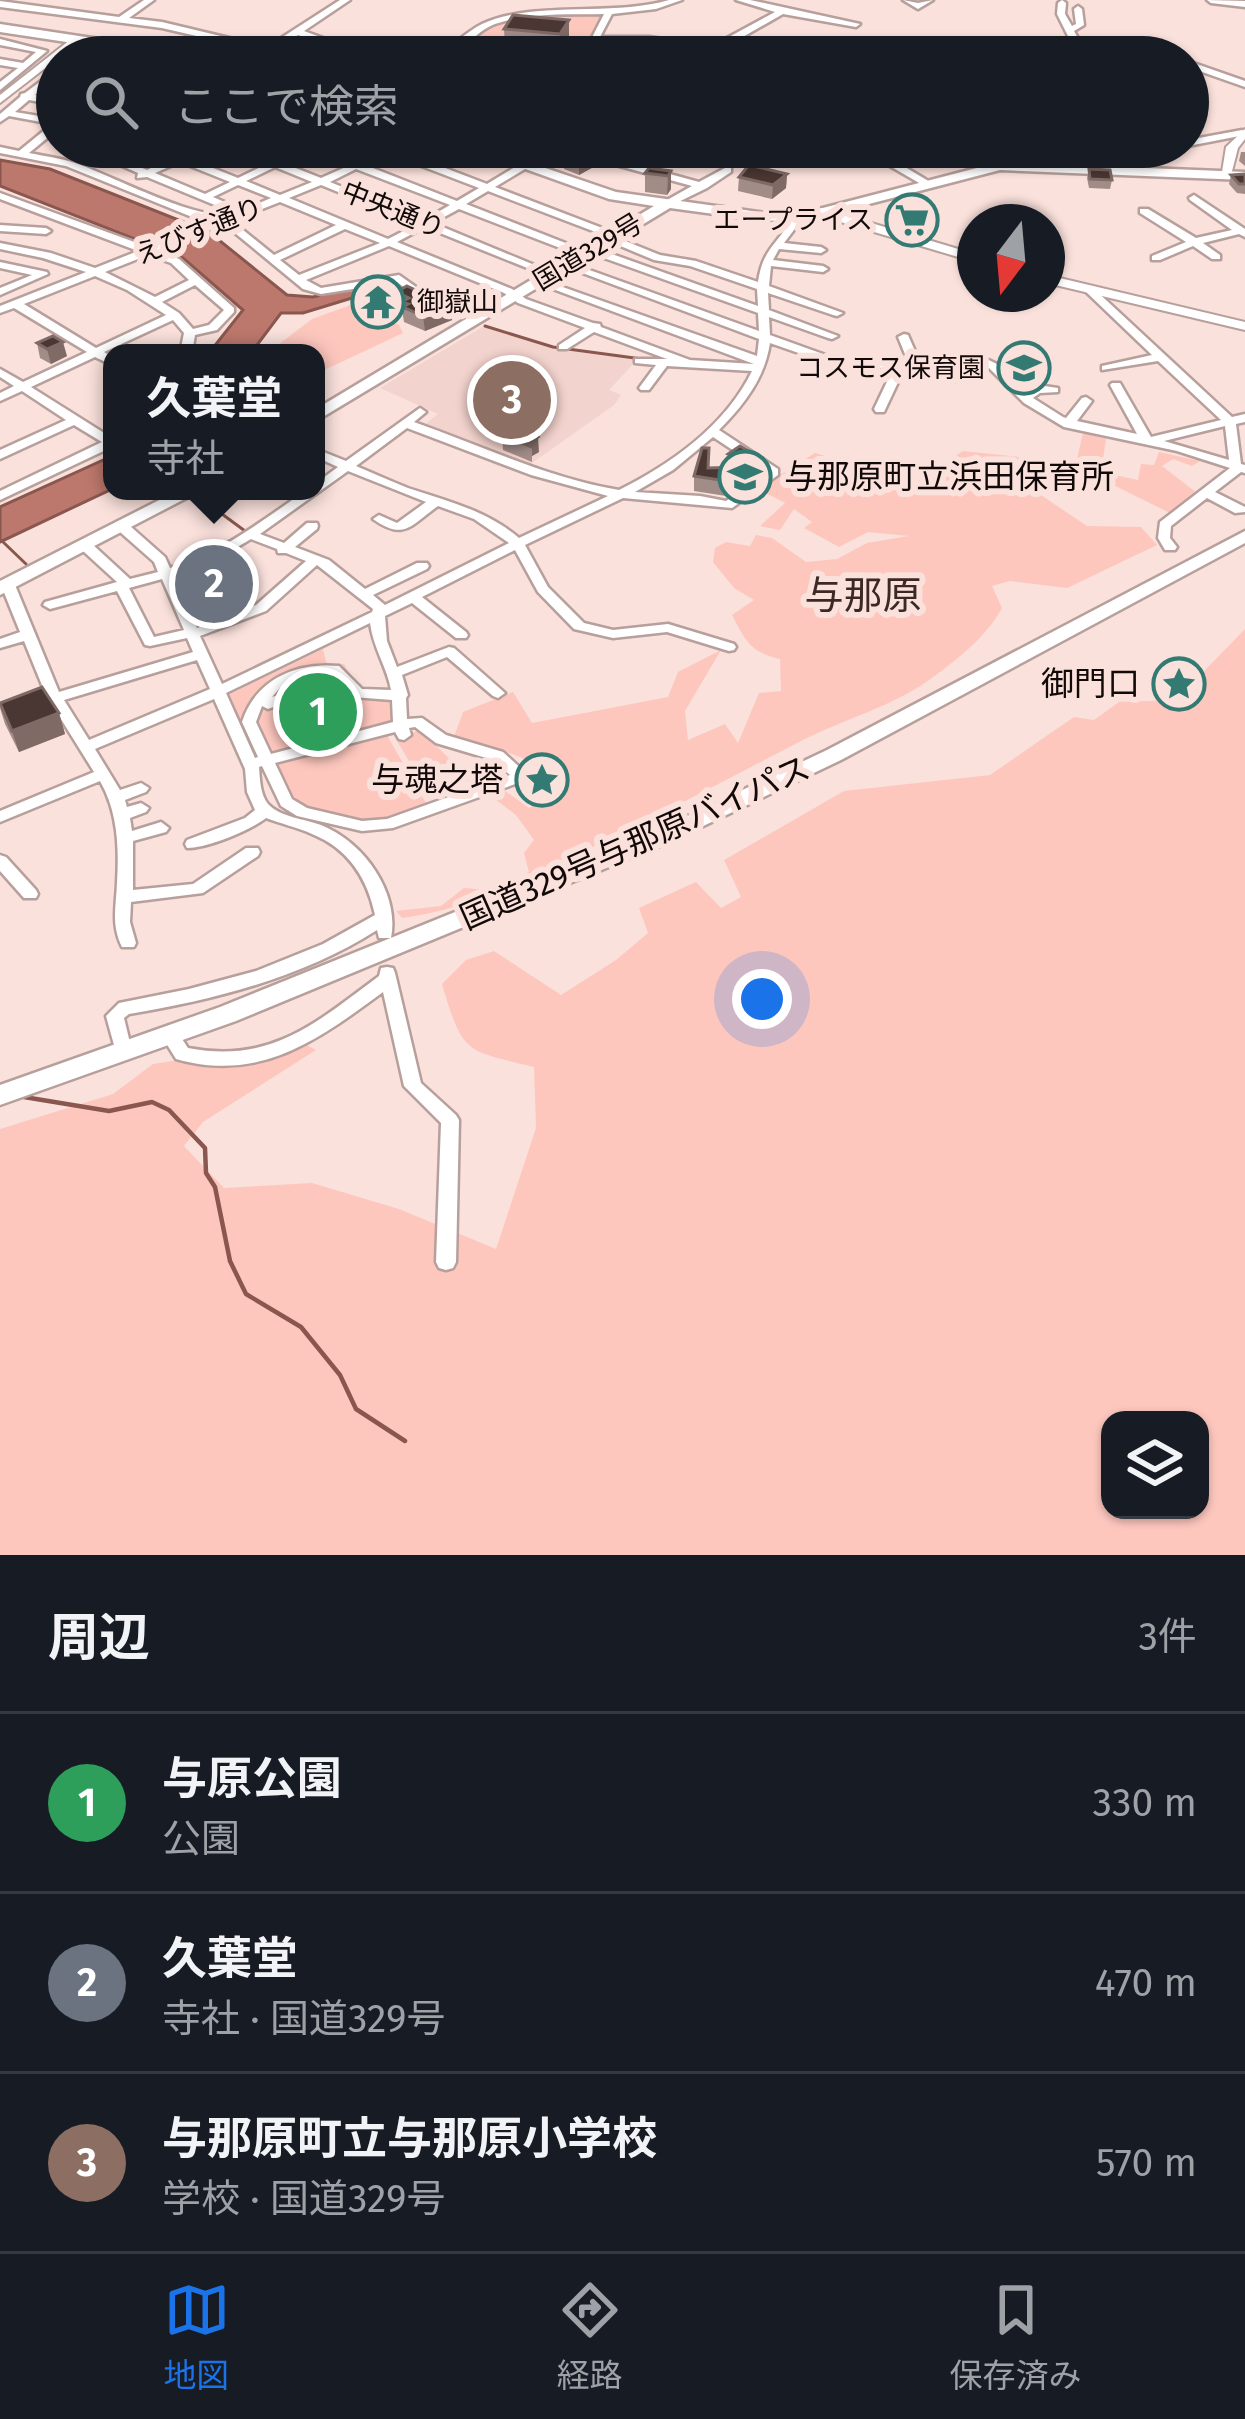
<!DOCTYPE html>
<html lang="ja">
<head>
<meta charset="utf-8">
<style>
	:root { --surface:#171b24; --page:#20242c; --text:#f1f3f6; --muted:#9ea1a6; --line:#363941; --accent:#1a73e8 }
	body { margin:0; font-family:"Fira Sans","Noto Sans JP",sans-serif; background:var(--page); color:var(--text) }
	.controls { position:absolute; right:36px; bottom:36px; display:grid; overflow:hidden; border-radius:24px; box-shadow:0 3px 9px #0004 }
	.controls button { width:108px; height:108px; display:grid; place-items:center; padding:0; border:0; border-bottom:3px solid var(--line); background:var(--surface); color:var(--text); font:60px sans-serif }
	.compass { position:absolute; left:957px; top:204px; width:108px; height:108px; border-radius:50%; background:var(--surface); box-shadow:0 3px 9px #0004; rotate:196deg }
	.you { position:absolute; left:762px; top:999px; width:42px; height:42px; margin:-30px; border:9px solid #fff; border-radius:50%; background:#1a73e8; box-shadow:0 0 0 18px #1a73e833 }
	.badge { display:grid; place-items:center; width:78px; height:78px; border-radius:50%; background:var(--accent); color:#fff; font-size:39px; font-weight:700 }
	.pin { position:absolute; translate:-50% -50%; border:6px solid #fff; box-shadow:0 3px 12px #0006 }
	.popup { position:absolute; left:103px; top:344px; width:222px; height:156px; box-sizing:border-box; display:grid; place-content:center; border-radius:24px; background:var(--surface); filter:drop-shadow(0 3px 9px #0005); font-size:39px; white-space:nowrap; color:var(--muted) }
	.popup b { font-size:45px; color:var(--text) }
	.popup::after { content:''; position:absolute; left:50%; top:100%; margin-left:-24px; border:24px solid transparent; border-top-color:var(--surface) }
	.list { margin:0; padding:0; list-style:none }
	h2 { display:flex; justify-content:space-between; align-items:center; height:156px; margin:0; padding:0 48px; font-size:51px }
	h2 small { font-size:39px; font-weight:400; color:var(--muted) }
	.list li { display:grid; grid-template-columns:78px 1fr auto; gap:36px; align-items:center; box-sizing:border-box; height:180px; padding:0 48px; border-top:3px solid var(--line) }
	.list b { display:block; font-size:45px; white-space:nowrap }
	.list p { margin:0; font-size:39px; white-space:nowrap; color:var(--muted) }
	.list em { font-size:39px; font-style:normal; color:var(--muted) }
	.icon { flex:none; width:66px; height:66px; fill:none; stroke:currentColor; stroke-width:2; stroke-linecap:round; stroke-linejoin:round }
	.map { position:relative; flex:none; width:1245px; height:1555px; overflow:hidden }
	.search { position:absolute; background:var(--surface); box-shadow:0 3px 9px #0004; left:36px; right:36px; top:36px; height:132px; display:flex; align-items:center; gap:30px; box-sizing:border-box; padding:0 42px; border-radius:66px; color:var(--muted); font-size:45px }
	.sheet { height:696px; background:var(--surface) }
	nav { display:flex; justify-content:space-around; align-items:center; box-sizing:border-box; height:168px; border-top:3px solid var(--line); background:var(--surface); font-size:33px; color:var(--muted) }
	nav a { display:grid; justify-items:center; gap:6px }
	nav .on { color:var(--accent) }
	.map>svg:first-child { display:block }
</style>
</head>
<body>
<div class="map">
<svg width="1245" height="1555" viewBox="0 0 1245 1555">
	<rect width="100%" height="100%" fill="#fae1dc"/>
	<!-- built -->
	<polygon fill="#f3d3cd" points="484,326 564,350 637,360 609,390 621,395 614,405 525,468 423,426 438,414 380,388"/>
	<!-- green -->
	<g fill="#fdc7be" fill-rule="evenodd">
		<polygon points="551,14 605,15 580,57 448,57 494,23"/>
		<polygon points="356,303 399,325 403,333 316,374 316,353 283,353 278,345 312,319"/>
		<path d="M1083 433 1106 439 1101 472 1138 480 1141 464 1154 465 1159 452 1200 461 1192 466 1173 459 1162 466 1197 493 1172 514 1093 475H1048L1038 493 1087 526 1141 527 1157 545 1067 588 1010 581 992 586 1002 608C986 637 959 658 932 678 892 707 844 719 801 741 722 782 645 823 565 860 512 885 461 911 402 918L396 911 441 906 464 888 487 890 529 872 524 853 534 840 516 815 487 793 501 788 529 808 548 799C548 748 493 754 454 737L463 712 513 692 532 723 668 697 678 672 721 650 685 711 688 740 725 724 738 743 759 693 781 691 780 659C751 653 745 640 732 615L754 600 734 588 713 562 715 548 726 542 750 546 756 535 772 538 806 562 837 559 867 543 909 536 868 532 839 547 804 528 812 522 794 509 780 530 760 526 785 503 758 489 815 453 865 467 875 460 892 466 860 484 878 495 883 487 913 491 916 482 963 451 1076 463Z"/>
		<path d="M1245 629V1555H0V1129L113 1094 153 1064 299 1041 316 1050 203 1122 184 1146 224 1188 312 1183 399 1209 496 1249 536 1128 534 1067C465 1050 463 1055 442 984L466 960 494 951 561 995 616 960 648 933 639 908 696 882 721 908 741 897 724 860 844 791 990 775 1074 717 1094 720 1119 702 1176 700ZM1110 1420H1200V1510H1110Z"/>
		<polygon points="323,649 327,666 344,664 359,689 405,693 405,718 384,730 426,803 391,821 373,824 307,810 292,802 270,762 257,768 224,697"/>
		<polygon points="420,730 466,775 469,781 430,797 396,739"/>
	</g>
	<!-- water -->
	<g fill="#bd786d" stroke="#8a574f" stroke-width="3">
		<polygon points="0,160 50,169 209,232 287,295 313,297 382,281 388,287 303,313 281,313 251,353 209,353 243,310 183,258 0,186"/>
		<polygon points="112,456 112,489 0,542 0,507"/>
	</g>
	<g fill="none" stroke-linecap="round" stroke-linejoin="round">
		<!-- stream-far1 -->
		<g stroke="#8a574f" stroke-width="3">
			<polyline points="449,311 464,317"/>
			<polyline points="485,326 553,347 642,359"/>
			<polyline points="199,497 245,531"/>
			<polyline points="2,541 26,564"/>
		</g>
		<!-- stream -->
		<polyline stroke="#8a574f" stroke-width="4.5" points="24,1097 109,1111 152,1102 169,1110 205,1148 206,1173 215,1187 230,1261 246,1294 301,1327 340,1375 356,1409 405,1441"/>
		<!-- minor casing -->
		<g stroke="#b79f9b" stroke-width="5">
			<g id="minor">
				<polygon points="144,0 154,0 129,18 162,22 267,47 340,0 350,0 304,31 375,57 362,57 298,35 276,49 302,57 287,57 162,28 0,7 0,1 119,17"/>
				<path d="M669 0H682L656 9 612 14 600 37H649L722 47 727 38 775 12 736 0H750L860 24 856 27 783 14 734 42 731 48 783 54 787 57H762L649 43H598L590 57H582L604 14C568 15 529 12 495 24 473 32 461 57 437 57 451 47 466 32 482 24 534 0 611 17 669 0Z"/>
				<polygon points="903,0 918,3 933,0 918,9"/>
				<path d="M1062 0 1066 3 1065 14 1072 26 1076 24 1074 9 1078 6 1082 9 1084 25 1074 31 1083 47 1139 54 1143 57 1029 49 961 57C995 41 1036 43 1073 46L1057 14 1058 3Z"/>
				<polygon points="1207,0 1245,1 1245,7 1211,3"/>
				<polygon points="0,39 47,51 0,90 0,82 18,68 0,65 0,59 23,63 36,52 0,45"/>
				<polygon points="1188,61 1245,81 1245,87 1188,67"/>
				<path d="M57 69V77L35 95 57 99V105L29 100 15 112 57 119V130L29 153C44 156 60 158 75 163 109 174 203 225 234 213L147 177 137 178 138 173 88 151 96 149 147 170 172 158 148 147H162L180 154 196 147H209L188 158 238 178 267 164 229 147H243L275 160C314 141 317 147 356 162L384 147H401L398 150 487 184 548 147H571L699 182 725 168H731V172L707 188 664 209 660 208V204L692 186 558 149 495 187 618 234V238L660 255 696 261 758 282C763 245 781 244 793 214H801L800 222 784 243 821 247 826 250 821 253 779 249 773 260 823 266 828 269 823 272 771 266 769 286 843 313 837 316 833 315 768 293 769 310 838 336 832 339 828 338 769 317 770 335 848 363 907 359 898 337 904 334 908 335 918 358 978 355 997 364 1026 392 1037 385 1058 388V392L1040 393 1033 398 1063 417 1066 418 1082 398 1086 397 1092 401 1077 421 1137 434 1110 385 1112 383H1120L1151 437 1221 420 1158 361 1102 370V366L1152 355 1083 289 1092 287 1232 417 1245 414V422L1236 424 1241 464 1245 465V473L1241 472 1215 492 1245 507V512L1235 513 1207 498 1171 526 1170 538 1177 547 1175 550H1165L1158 538 1160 522 1230 468 1177 451 1064 427 1024 403 989 368 972 361 906 366 904 371 961 375 967 378 961 381 900 378 884 412H876L874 409 894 367 847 370 770 343C765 377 745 404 719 430L778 469V475L732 508 623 498 525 545 548 587 584 623 613 630 668 624 734 644 736 647 734 650 729 651 667 632 613 638 574 629 538 592 515 550 422 597 466 632 468 635 466 638H456L412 603 385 616 387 641 397 667 449 647 454 648 505 693 498 698 493 696 447 657 402 675 408 695 406 698 407 719 422 718 446 735 503 752 538 784 541 788 538 792H528L518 783 393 828 362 831 297 816 281 806 262 766 259 767C260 779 260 794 268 804 280 817 305 819 321 825 364 842 400 893 391 938H379L377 930C304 977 214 1000 129 1014L124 1018 132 1051 129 1056 123 1058 117 1056 106 1016 119 1003 189 989 256 971 323 944 375 915C367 878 349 849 312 834 297 827 281 824 266 818 249 831 208 848 187 848L185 844 187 840 245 818 255 810 247 792 245 769 214 699 95 749 120 790 141 783 149 788 146 792 125 800 127 807 141 803 149 808 146 812 130 818 132 831 161 822 169 828 166 832 133 841V890L193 884 246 848H258L260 852 258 856 203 893 131 902 130 922 136 943 134 947H122C111 925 116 907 117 883 119 848 118 812 100 781L0 822V811L94 772 46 695 24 641 0 648V639L20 632 1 585 3 582 8 581 15 585 59 692 193 652 187 638 150 646 145 645 117 591 50 609 43 605 45 602 117 582 82 550 80 547 82 544H92L130 579 158 572 154 562 120 532 119 529 120 526H130L165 557 170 568C221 553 262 521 305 491H316V483L338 467 316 457V449L346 461 420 408 426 412 414 422C482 446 548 478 619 490 671 464 726 425 752 371L667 366 649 390H641L639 388 656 365 635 363V359H667L594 332 567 349H559V345L585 328 518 303 504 293 389 246 306 280 321 288 399 275 433 299V303H425L397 282 321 294 303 289 224 224 158 251 179 259 234 308V312L217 330 195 335 192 353H180L184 333 173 320 104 352 112 357V365L95 357 31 387 112 438V447L0 500V491L102 442 74 425 0 459V450L66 420 22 391 0 401V393L14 386 0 377V369L23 382 87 352 14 308 0 313V306L86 272 43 258 0 249V243L51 253 95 268 138 251 0 199V193L148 247 214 221 192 217 66 166 0 153V147L19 151 52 124 9 116 0 122V114L20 97 21 94 25 93ZM309 151 348 166 321 178 283 163ZM390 154 479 188 457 201 365 165ZM180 162 230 182 205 194 155 173ZM275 167 312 182 280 195 246 181ZM356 169 450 205 424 220 330 182ZM238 185 271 198 243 210 213 197ZM321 185 417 224 388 239 289 198ZM488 191 606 236V240L654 260 690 266 757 289 758 306 595 248H587L586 251 466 204ZM280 202 336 225 274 255 232 221ZM459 209 581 256H589L590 253 758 313 759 331 570 263 561 265 759 339 757 356 543 280 534 282 754 364 690 360 601 327 600 324 593 323 526 299 512 289 397 242 425 227 547 276 556 274 433 223ZM345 229 380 243 299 275 280 260ZM148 255 171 263 189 280 155 297 105 272ZM95 276 127 290 166 315 96 348 24 304ZM195 285 224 310 209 325 193 329 179 313 162 302ZM1225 426 1229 460 1164 441ZM407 428 531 475 608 496 519 538C486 510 447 501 408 488 390 481 373 473 356 466ZM713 437 766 472 726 501 700 496 635 492 673 470ZM348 471 426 502 397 523 379 515 373 519C404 541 410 526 438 506L474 519 509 543 385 605 373 595 427 569 429 566 427 563H417L365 589 329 560 295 547 317 529 318 526 317 523H307L284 543 260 534ZM251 539 277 549 278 553H286L306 561 256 605 197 628 174 576 210 563ZM317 565 373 609 372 612 222 684 200 636 266 611ZM162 579 184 630 154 637 129 588ZM370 623C373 648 387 667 391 690L362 689 339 666C296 662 256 679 242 722L258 757 255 758 226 693ZM197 660 210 689 89 740 64 700ZM331 674 353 697 392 700 393 722 322 741 307 715 313 709 308 700 298 699 315 693 317 690 301 679ZM288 684 297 689 272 697 279 689ZM262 706 268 709 279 705 282 716 294 718 309 744 271 754 256 722ZM415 727 436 743 493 760 510 775 387 819 362 821 307 808 292 799 275 763 395 732 399 739 404 740 411 735 409 728Z"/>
				<polygon points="1188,108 1193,111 1193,117 1188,120"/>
				<polygon points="1242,130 1245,131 1245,135 1188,146 1188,140"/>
				<polygon points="857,147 869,147 893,160 920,147 933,147 900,164 930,182 921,184"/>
				<polygon points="1071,147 1081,147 1083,170 1075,168"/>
				<polygon points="1160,147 1174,147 1133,164 1130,172 1122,170 1125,160"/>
				<polygon points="1194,195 1245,229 1245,237 1239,234 1203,243 1220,255 1220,259 1212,259 1193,246 1160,260 1152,260 1152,256 1186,242 1140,213 1140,209 1148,209 1196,238 1232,230 1190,200 1189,198"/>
				<polygon points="0,225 46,228 51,231 46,234 0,231"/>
				<polygon points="0,262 47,272 48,274 0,295 0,288 32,275 0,268"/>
				<polygon points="0,855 6,857 36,890 38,894 36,898 24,898 0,871"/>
				<path d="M387 967 393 968 395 973 421 1083 456 1115 459 1120 456 1262 453 1268 446 1270 439 1268 436 1262 441 1123 404 1086 383 992C318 1040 260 1083 176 1059L161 1035 164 1030C177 1026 181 1038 188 1048 271 1064 316 1023 379 976L381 968Z"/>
			</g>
		</g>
		<!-- major casing -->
		<g stroke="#b79f9b" stroke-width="4">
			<g id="major">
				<polygon points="75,36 84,38 0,103 0,95"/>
				<polygon points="1245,129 1245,139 1238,148 1231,175 1221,178 1226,147"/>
				<polygon points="821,208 975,254 975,262 817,215 815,212"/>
				<polygon points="1047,275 1245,322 1245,330 1047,283"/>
			</g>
		</g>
		<!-- highway casing -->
		<g stroke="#b79f9b" stroke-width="5">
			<g id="highway">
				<polygon points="0,24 191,53 197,57 166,57 0,32"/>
				<polygon points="464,147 484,147 616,192 766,213 815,210 1000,162 1245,172 1245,180 1000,170 815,218 766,221 670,208 316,421 316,409 654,206 609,199"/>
				<polygon points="177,491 200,491 0,595 0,581"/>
				<polygon points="1245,531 1245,543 841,760 674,840 236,1021 0,1105 0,1085 220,1007 658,830 827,750"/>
			</g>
		</g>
		<!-- minor -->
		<use href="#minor" fill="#fff" fill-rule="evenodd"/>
		<!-- major -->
		<use href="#major" fill="#fff" fill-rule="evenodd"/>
		<!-- highway -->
		<use href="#highway" fill="#fff" fill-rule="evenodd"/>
	</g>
	<!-- wall -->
	<g fill="#a28c88">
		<polygon points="569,20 569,37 560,51 505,46 504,29"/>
		<polygon points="792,147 831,147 827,164 791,160"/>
		<polygon points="1241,152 1245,152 1245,166 1239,161"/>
		<polygon points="564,156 597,165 579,175 564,169"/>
		<polygon points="1089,169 1112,180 1110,189 1089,188 1087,178"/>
		<polygon points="671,171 671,189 667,195 645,192 645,173"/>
		<polygon points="787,174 786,188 772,199 738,191 739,177"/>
		<polygon points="1245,174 1245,194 1237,193 1229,184 1231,175"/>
		<polygon points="892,205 930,219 912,231 895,225 895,220 891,218"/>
		<polygon points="396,292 451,306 452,320 425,331 404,322 402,309 397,307"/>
		<polygon points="37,343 67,356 51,364 40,358"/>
		<polygon points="514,426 539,452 532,456 532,462 503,450 502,435"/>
		<polygon points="740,446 758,472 748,479 744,478 744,482 726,496 694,491 694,476 708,468 727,468 728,454"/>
		<polygon points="228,556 231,572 191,584 184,577 181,562"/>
		<polygon points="0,708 59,713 65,734 19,752 5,724"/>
	</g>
	<!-- shaded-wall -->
	<g fill="#7f6a66">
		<polygon points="569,20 569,37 560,51 560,34"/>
		<polygon points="597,151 597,165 579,175 579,161"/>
		<polygon points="671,171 671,189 667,195 668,176"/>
		<polygon points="787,174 786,188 772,199 773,185"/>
		<polygon points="932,205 930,219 912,231 914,217"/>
		<polygon points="451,306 452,320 425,331 423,316"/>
		<polygon points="63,342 67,356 51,364 47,349"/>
		<polygon points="538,437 539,452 532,456 532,447 529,443"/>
		<polygon points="759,457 758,472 748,479 749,464"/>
		<polygon points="745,467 744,482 726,496 726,481"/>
		<polygon points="228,556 231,572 191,584 187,568"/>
		<polygon points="59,713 65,734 19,752 12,731"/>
	</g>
	<!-- building -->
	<g fill="#4a3733" stroke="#7f6a66" stroke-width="3">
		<polygon points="513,15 569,20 560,34 504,29"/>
		<polygon points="580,147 597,151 579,161 564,156"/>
		<polygon points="799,147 829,147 828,151"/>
		<polygon points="749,165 787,174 773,185 739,177"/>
		<polygon points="649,168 671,171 668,176 645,173"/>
		<polygon points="1089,169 1110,170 1112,180 1090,179"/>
		<polygon points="1245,174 1245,184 1239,184 1231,175"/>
		<polygon points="906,196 932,205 914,217 896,211 901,208 892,205"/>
		<polygon points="407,286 451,306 423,316 403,307 408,304 401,302 409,298 396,292"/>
		<polygon points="53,336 63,342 47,349 37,343"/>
		<polygon points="514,426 525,427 538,437 529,443 532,447 502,435"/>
		<polygon points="740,446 759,457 749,464 728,454"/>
		<polygon points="702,448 709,448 708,468 745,467 726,481 694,476"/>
		<polygon points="218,547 228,556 187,568 181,562"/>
		<polygon points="42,687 59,713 12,731 0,703"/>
	</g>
	<!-- icons -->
	<defs>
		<g id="supermarket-ring" transform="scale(2.7)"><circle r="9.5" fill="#fae1dc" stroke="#337a73" stroke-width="1.5"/><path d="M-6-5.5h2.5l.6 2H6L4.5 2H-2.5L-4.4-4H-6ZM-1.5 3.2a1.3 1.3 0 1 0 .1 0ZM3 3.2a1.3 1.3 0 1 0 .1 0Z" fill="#337a73"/></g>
		<g id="temple-ring" transform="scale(2.7)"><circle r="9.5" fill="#fae1dc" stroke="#337a73" stroke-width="1.5"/><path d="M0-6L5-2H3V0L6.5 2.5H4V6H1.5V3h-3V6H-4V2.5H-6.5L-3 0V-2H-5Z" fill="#337a73"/></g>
		<g id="school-ring" transform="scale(2.7)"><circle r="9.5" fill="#fae1dc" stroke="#337a73" stroke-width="1.5"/><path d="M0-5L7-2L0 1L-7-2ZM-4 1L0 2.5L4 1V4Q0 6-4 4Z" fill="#337a73"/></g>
		<g id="sight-ring" transform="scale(2.7)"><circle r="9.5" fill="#fae1dc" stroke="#337a73" stroke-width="1.5"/><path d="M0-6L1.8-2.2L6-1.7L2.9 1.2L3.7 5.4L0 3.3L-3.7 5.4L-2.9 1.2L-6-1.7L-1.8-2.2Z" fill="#337a73"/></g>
	</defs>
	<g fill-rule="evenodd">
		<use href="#supermarket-ring" x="912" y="220"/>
		<use href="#temple-ring" x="378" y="302"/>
		<use href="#school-ring" x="1024" y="368"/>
		<use href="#school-ring" x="745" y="477"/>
		<use href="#sight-ring" x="1179" y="684"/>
		<use href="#sight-ring" x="542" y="780"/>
	</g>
	<g text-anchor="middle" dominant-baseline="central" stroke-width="12" stroke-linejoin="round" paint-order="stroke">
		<!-- far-street labels -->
		<g font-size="27" fill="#120a09" stroke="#fae1dc">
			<text transform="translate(393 210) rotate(22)">中央通り</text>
			<text transform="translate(199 231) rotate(-22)">えびす通り</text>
			<text transform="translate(588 252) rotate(-31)">国道329号</text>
		</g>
		<!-- far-poi labels -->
		<g font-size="27" fill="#120a09" stroke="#fae1dc" text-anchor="end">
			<text x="873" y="220">エープライス</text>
			<text x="417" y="302" text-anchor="start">御嶽山</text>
			<text x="985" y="368">コスモス保育園</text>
		</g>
		<!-- poi labels -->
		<g font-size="33" fill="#120a09" stroke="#fae1dc" text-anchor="end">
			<text x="784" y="477" text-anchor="start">与那原町立浜田保育所</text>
			<text x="1140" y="684">御門口</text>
			<text x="503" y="780">与魂之塔</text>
		</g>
		<!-- street labels -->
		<g font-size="33" fill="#120a09" stroke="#fae1dc">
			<text transform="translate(635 843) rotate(-24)">国道329号与那原バイパス</text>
		</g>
		<!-- quarter labels -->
		<g font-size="39" fill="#3c2926" stroke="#fae1dc">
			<text x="863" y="596">与那原</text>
		</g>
	</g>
</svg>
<div class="controls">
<button><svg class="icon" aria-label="layers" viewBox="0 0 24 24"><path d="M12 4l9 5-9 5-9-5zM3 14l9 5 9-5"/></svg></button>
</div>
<svg class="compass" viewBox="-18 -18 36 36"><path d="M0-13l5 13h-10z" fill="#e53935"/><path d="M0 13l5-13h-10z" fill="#9ea1a6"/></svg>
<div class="you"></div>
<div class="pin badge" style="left:318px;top:712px;background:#2e9e5b">1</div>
<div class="pin badge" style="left:214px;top:584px;background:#6b7280">2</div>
<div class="popup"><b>久葉堂</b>寺社</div>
<div class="pin badge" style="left:512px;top:400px;background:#8d6e63">3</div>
<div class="search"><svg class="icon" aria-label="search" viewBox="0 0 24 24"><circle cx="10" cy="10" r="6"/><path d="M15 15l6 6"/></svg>ここで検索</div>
</div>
<section class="sheet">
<h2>周辺<small>3件</small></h2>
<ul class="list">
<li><span class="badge" style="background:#2e9e5b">1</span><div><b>与原公園</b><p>公園</p></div><em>330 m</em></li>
<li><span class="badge" style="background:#6b7280">2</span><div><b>久葉堂</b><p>寺社 · 国道329号</p></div><em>470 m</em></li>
<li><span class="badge" style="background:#8d6e63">3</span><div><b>与那原町立与那原小学校</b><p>学校 · 国道329号</p></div><em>570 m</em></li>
</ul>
</section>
<nav>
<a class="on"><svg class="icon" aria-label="map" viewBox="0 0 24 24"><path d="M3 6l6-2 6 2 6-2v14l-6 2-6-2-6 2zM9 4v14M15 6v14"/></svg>地図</a>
<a><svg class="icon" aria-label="directions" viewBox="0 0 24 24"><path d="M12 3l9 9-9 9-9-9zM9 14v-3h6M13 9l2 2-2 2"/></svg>経路</a>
<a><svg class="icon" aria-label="saved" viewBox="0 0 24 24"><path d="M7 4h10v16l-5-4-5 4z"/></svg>保存済み</a>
</nav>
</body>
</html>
